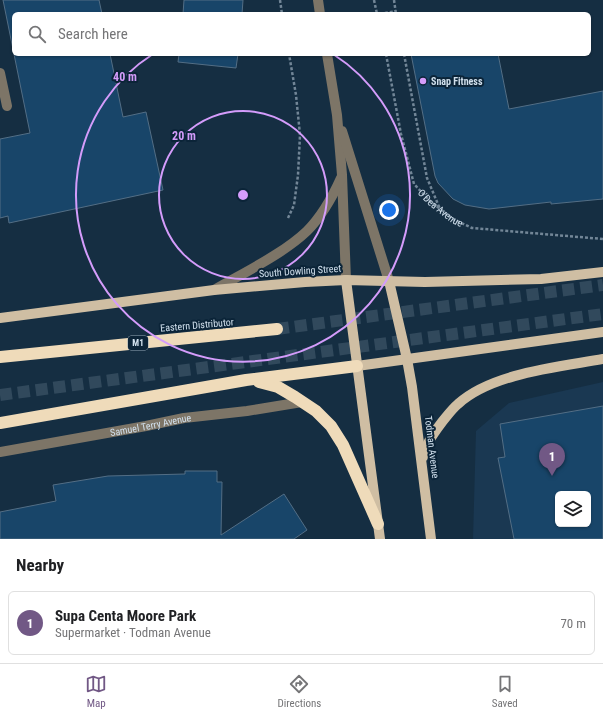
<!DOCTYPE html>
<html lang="en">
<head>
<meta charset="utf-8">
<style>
	:root { --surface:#fff; --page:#f2f2f2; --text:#202124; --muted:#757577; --line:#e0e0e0; --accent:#715885 }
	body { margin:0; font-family:"Roboto Condensed",sans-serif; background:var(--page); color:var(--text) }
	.controls { position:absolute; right:12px; bottom:12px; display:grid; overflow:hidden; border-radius:6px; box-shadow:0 1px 3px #0004 }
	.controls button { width:36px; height:36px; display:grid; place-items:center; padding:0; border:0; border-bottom:1px solid var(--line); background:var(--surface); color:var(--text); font:20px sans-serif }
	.you { position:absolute; left:389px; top:210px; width:14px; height:14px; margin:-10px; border:3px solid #fff; border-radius:50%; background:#1a73e8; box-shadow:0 0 0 6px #1a73e833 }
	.badge { display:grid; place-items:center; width:26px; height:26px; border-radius:50%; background:var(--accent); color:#fff; font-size:13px; font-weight:700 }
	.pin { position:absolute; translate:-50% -33px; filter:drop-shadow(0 1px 2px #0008) }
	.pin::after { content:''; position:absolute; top:21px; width:14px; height:12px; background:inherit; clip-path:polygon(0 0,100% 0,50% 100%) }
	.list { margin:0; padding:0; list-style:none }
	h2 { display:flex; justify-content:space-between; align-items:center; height:52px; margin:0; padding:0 16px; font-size:17px }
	h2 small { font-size:13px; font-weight:400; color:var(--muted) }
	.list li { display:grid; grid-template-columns:26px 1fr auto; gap:12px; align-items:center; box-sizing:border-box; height:64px; margin:0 8px 8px; padding:0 8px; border:1px solid var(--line); border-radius:6px }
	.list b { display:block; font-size:15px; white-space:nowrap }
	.list p { margin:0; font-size:13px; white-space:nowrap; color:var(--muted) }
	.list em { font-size:13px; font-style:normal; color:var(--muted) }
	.icon { flex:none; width:22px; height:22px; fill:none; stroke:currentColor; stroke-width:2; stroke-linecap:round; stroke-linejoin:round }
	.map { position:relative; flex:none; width:603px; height:539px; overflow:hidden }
	.search { position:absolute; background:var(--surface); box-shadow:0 1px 3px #0004; left:12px; right:12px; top:12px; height:44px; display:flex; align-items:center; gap:10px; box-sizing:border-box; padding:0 14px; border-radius:6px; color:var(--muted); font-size:15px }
	.sheet { height:124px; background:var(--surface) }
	nav { display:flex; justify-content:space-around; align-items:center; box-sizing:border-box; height:56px; border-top:1px solid var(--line); background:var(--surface); font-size:11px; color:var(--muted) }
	nav a { display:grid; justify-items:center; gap:2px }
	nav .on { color:var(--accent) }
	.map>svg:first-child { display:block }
</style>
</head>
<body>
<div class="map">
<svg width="603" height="539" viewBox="0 0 603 539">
	<rect width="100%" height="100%" fill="#152e42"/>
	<!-- built -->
	<path fill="#1a3852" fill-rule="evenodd" d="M603 382V539H473L476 431 509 403ZM558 494H588V524H558Z"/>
	<!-- building -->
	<g fill="#184569" stroke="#536e85" fill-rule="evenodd">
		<polygon points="3,0 99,0 102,14 14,14 14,54 110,54 123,117 146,112 163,190 9,223 8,216 0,218 0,139 30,133"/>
		<polygon points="184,0 243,0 242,14 183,14"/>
		<polygon points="179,54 238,54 236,68 178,62"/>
		<polygon points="411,54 498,54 509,109 603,91 603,199 551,204 551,202 489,209 465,205 453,199 438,183 435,176"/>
		<path d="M603 406V539H514L498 458 505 457 500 424ZM558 494H588V524H558Z"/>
		<polygon points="185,471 217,471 217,482 222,482 221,535 284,494 307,530 294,539 0,539 0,512 56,501 53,485 108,476 185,474"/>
	</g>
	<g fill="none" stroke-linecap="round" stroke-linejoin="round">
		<!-- highway-tunnel -->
		<g stroke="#31495c" stroke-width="12" stroke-dasharray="12 6" stroke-linecap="butt">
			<polyline points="277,329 603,285"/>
			<polyline points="0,395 603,314"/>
		</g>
		<!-- path -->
		<g stroke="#728697" stroke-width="2.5" stroke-dasharray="3 2" stroke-linecap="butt">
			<polyline points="280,0 282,14"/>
			<polyline points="374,0 377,14"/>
			<polyline points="394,0 396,14"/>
			<polyline points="380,14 396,11"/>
			<path id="s1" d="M386 54 401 134 414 184 430 201 453 219 472 228 603 239"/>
			<polyline points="404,54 427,178 440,209"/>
			<polyline points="288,218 294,205 298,175 300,135 296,95 289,54"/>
		</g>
		<!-- minor -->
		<g stroke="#7d7567" stroke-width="10">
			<polyline points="318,0 320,14"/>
			<polyline points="327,54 337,115 342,175 346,280"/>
			<polyline points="0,73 7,106"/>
			<polyline points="342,131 389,281"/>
			<path d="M214 290C243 273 283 254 307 231 322 216 332 198 341 178"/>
			<path id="s2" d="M0 452 146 426 184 418 247 411 302 402"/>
		</g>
		<!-- major -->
		<g stroke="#cfbea3" stroke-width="10">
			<polyline points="346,280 380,539"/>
			<polyline points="389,281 407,359 412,387 431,539"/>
			<polyline points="0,318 214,290 305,282 346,280 425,282 541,279 603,272"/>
			<polyline points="357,366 603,332"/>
			<path d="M423 457C426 443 434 433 442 422 447 416 452 409 458 404 492 373 559 367 603 359"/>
		</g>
		<!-- highway -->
		<g stroke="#efdbba" stroke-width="12">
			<polyline points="0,357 277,329"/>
			<polyline points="259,382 278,387 295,397 316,411 331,426 343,445 378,524"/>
			<polyline points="0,423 246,380 357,366"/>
		</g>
	</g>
	<!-- distance rings -->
	<g fill="none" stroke="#d49cfb" stroke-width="2">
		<circle cx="243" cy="195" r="84"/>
		<path d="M333 54A167 167 0 1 1 153 54"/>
	</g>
	<!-- markers -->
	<circle fill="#d49cfb" stroke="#0b2438" stroke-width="1.5" cx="423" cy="81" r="4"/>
	<g text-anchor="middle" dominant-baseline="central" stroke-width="4" stroke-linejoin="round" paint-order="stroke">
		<!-- shield labels -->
		<rect fill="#0b2438" stroke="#96a8b7" stroke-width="1" x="128" y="336" width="20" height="14" rx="3"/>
		<g font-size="9" font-weight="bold" fill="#d1e0ed">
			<text x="138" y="343">M1</text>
		</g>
		<!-- poi labels -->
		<g font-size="10" font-weight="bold" fill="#d1e0ed" stroke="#0b2438" text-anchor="start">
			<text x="431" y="81">Snap Fitness</text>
		</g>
		<!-- street labels -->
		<g font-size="10" fill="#d1e0ed" stroke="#0b2438">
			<text stroke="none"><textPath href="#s1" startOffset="169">O'Dea Avenue</textPath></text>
			<text transform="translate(300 271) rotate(-4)">South Dowling Street</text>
			<text transform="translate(197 325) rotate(-5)">Eastern Distributor</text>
			<text stroke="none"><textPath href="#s2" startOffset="153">Samuel Terry Avenue</textPath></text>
			<text transform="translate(432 447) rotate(83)">Todman Avenue</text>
		</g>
	</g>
	<circle cx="243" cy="195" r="6" fill="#d49cfb" stroke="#0b2438" stroke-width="2"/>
	<g font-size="12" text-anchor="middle" font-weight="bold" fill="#d49cfb" stroke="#0b2438" stroke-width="4" stroke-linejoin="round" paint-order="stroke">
		<text x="125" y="81">40 m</text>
		<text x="184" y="140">20 m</text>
	</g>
</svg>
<div class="controls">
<button><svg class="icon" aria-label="layers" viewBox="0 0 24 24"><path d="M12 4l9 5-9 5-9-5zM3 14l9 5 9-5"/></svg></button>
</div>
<div class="you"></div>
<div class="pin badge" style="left:552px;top:476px">1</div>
<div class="search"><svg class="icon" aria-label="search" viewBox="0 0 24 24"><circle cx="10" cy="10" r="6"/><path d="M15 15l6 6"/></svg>Search here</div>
</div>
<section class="sheet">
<h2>Nearby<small></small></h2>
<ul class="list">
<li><span class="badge">1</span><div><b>Supa Centa Moore Park</b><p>Supermarket · Todman Avenue</p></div><em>70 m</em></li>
</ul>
</section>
<nav>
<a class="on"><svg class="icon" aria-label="map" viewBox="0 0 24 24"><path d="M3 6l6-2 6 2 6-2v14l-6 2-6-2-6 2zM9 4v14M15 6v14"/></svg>Map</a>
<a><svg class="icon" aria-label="directions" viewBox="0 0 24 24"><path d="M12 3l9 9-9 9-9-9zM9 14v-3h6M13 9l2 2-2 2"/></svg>Directions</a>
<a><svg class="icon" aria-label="saved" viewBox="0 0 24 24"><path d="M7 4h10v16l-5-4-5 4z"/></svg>Saved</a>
</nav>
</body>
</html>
